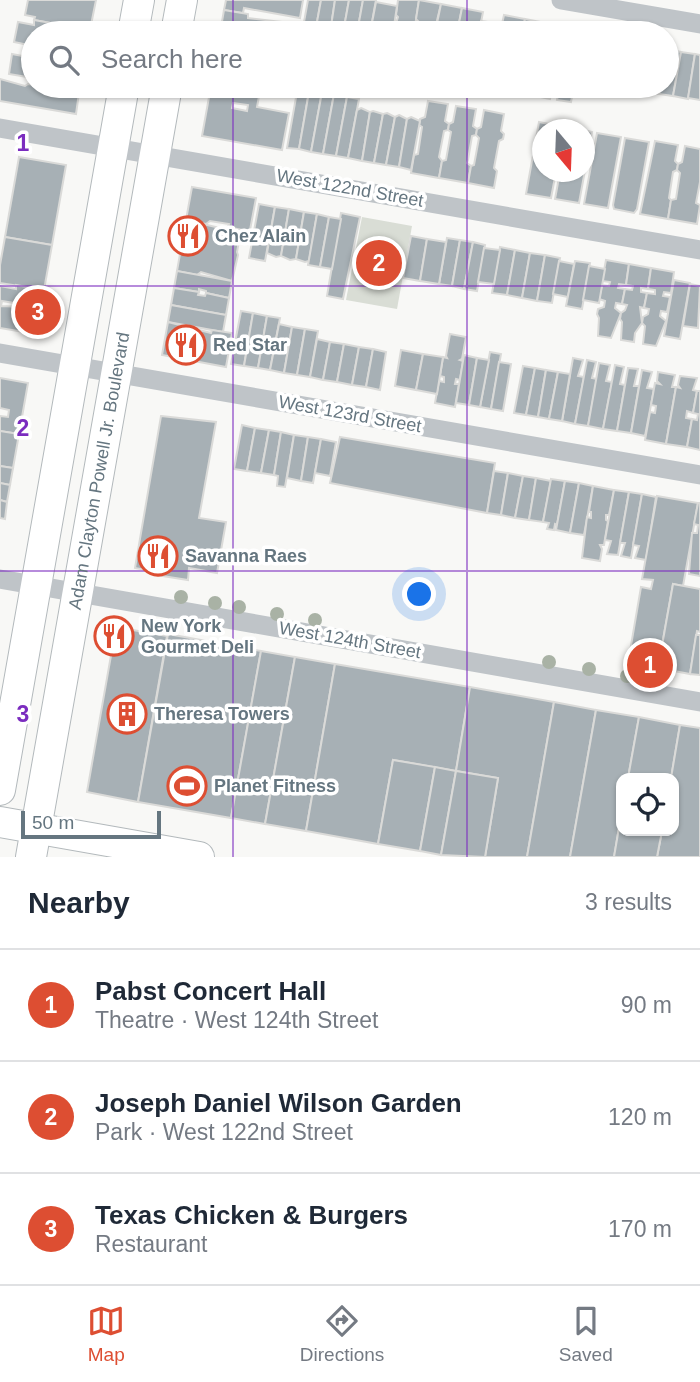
<!DOCTYPE html>
<html lang="en">
<head>
<meta charset="utf-8">
<style>
	:root { --surface:#fff; --page:#f2f2f3; --text:#1f2937; --muted:#747a83; --line:#e0e1e3; --accent:#dd4e32 }
	body { margin:0; font-family:Helvetica,sans-serif; background:var(--page); color:var(--text) }
	.controls { position:absolute; right:21px; bottom:21px; display:grid; overflow:hidden; border-radius:14px; box-shadow:0 2px 5px #0004 }
	.controls button { width:63px; height:63px; display:grid; place-items:center; padding:0; border:0; border-bottom:2px solid var(--line); background:var(--surface); color:var(--text); font:35px sans-serif }
	.compass { position:absolute; left:532px; top:119px; width:63px; height:63px; border-radius:50%; background:var(--surface); box-shadow:0 2px 5px #0004; rotate:161deg }
	.scale { position:absolute; left:21px; bottom:18px; width:140px; box-sizing:border-box; padding-left:7px; border:4px solid #657680; border-top:0; font-size:19px; line-height:24px; white-space:nowrap; color:#657680; -webkit-text-stroke:5px #fff; paint-order:stroke }
	.you { position:absolute; left:420px; top:595px; width:24px; height:24px; margin:-18px; border:5px solid #fff; border-radius:50%; background:#1a73e8; box-shadow:0 0 0 10px #1a73e833 }
	.badge { display:grid; place-items:center; width:46px; height:46px; border-radius:50%; background:var(--accent); color:#fff; font-size:23px; font-weight:700 }
	.pin { position:absolute; translate:-50% -50%; border:4px solid #fff; box-shadow:0 2px 7px #0006 }
	.list { margin:0; padding:0; list-style:none }
	h2 { display:flex; justify-content:space-between; align-items:center; height:91px; margin:0; padding:0 28px; font-size:30px }
	h2 small { font-size:23px; font-weight:400; color:var(--muted) }
	.list li { display:grid; grid-template-columns:46px 1fr auto; gap:21px; align-items:center; box-sizing:border-box; height:112px; padding:0 28px; border-top:2px solid var(--line) }
	.list b { display:block; font-size:26px; white-space:nowrap }
	.list p { margin:0; font-size:23px; white-space:nowrap; color:var(--muted) }
	.list em { font-size:23px; font-style:normal; color:var(--muted) }
	.icon { flex:none; width:38px; height:38px; fill:none; stroke:currentColor; stroke-width:2; stroke-linecap:round; stroke-linejoin:round }
	.map { position:relative; flex:none; width:700px; height:857px; overflow:hidden }
	.search { position:absolute; background:var(--surface); box-shadow:0 2px 5px #0004; left:21px; right:21px; top:21px; height:77px; display:flex; align-items:center; gap:18px; box-sizing:border-box; padding:0 24px; border-radius:38px; color:var(--muted); font-size:26px }
	.sheet { height:427px; background:var(--surface) }
	nav { display:flex; justify-content:space-around; align-items:center; box-sizing:border-box; height:98px; border-top:2px solid var(--line); background:var(--surface); font-size:19px; color:var(--muted) }
	nav a { display:grid; justify-items:center; gap:4px }
	nav .on { color:var(--accent) }
	.map>svg:first-child { display:block }
</style>
</head>
<body>
<div class="map">
<svg width="700" height="857" viewBox="0 0 700 857">
	<rect width="100%" height="100%" fill="#f8f8f6"/>
	<!-- green -->
	<polygon fill="#d9ddd5" points="362,217 412,226 397,309 346,300"/>
	<!-- building -->
	<g fill="#a7b0b5" stroke="#dadad8" stroke-width="2" fill-rule="evenodd">
		<polygon points="28,0 96,0 90,30 34,20 35,17 25,15"/>
		<polygon points="226,0 303,0 300,18 244,8 243,13 224,10"/>
		<polygon points="308,0 321,0 315,33 302,33"/>
		<polygon points="321,0 335,0 330,33 315,33"/>
		<polygon points="335,0 349,0 343,33 330,33"/>
		<polygon points="349,0 363,0 357,33 343,33"/>
		<polygon points="363,0 376,0 370,33 357,33"/>
		<polygon points="398,0 419,0 414,33 393,33 398,17 396,15"/>
		<polygon points="419,0 441,4 434,33 414,33 414,30 418,30 419,22 416,19"/>
		<polygon points="376,2 397,6 393,33 370,33"/>
		<polygon points="441,4 462,8 457,33 435,33"/>
		<polygon points="462,8 483,12 479,33 457,33"/>
		<polygon points="224,10 248,14 248,18 283,22 282,26 293,28 292,33 260,33 244,31 244,33 220,33"/>
		<polygon points="504,15 525,19 522,33 500,33"/>
		<polygon points="525,19 546,23 544,33 522,33"/>
		<polygon points="34,20 90,30 90,33 33,33 33,46 14,42 18,22 34,25"/>
		<polygon points="481,21 502,24 500,33 479,33"/>
		<polygon points="546,23 566,26 565,33 544,33"/>
		<polygon points="566,26 587,30 587,33 565,33"/>
		<polygon points="667,49 681,52 673,96 659,94 661,86 667,86"/>
		<polygon points="681,52 695,54 688,99 673,96"/>
		<polygon points="12,54 33,58 33,78 9,74"/>
		<polygon points="695,54 700,55 700,100 688,98"/>
		<polygon points="0,79 25,86 28,84 51,88 53,91 79,93 76,114 0,101"/>
		<polygon points="59,86 81,86 79,93 59,90"/>
		<path d="M211 86H266L265 92 260 91 257 107 289 113 282 150 202 136ZM233 103 248 105 247 111 232 108Z"/>
		<polygon points="298,86 310,86 299,149 287,148"/>
		<polygon points="310,86 321,87 322,92 311,152 299,149"/>
		<polygon points="516,86 531,86 530,95 515,93"/>
		<polygon points="538,86 553,86 550,99 536,96"/>
		<polygon points="560,86 574,86 571,102 557,100"/>
		<polygon points="645,86 661,86 659,94 644,91"/>
		<polygon points="322,92 334,94 323,154 311,152"/>
		<polygon points="334,94 347,97 336,156 323,154"/>
		<polygon points="347,97 359,99 348,158 336,156"/>
		<polygon points="428,101 448,104 445,121 449,124 448,130 444,131 439,157 442,161 439,178 411,173 414,155 418,154 422,127 419,125 420,119 425,117"/>
		<polygon points="456,106 476,109 473,126 477,129 476,135 472,136 468,160 467,163 471,166 468,183 439,178 442,161 446,160 451,132 448,130 449,124 453,122"/>
		<polygon points="361,108 370,112 362,161 348,158 357,110"/>
		<polygon points="484,110 504,114 501,131 504,134 503,139 499,141 494,168 497,171 494,188 468,183 471,166 474,165 479,138 476,135 477,129 481,127"/>
		<polygon points="373,111 383,114 374,163 362,161 370,112"/>
		<polygon points="387,113 395,117 386,165 374,163 383,114"/>
		<polygon points="399,115 407,119 399,167 386,165 395,117"/>
		<polygon points="411,117 420,121 411,170 399,167 407,119"/>
		<polygon points="539,122 564,127 563,130 542,130 542,172 556,172 551,198 526,194"/>
		<polygon points="584,130 592,132 579,203 555,199 560,172 584,172"/>
		<polygon points="597,133 621,137 608,208 584,204"/>
		<polygon points="625,138 649,142 637,209 634,213 614,209 613,205"/>
		<polygon points="655,141 678,145 675,161 678,164 677,170 673,172 669,198 671,200 668,219 640,214"/>
		<polygon points="685,146 700,149 700,182 696,203 700,205 697,224 668,219 671,200 676,199 680,173 677,170 678,164 682,162"/>
		<polygon points="19,157 66,165 52,245 5,237"/>
		<polygon points="192,187 256,198 250,230 251,232 228,227 229,224 210,221 206,224 186,220"/>
		<polygon points="259,204 275,207 265,261 249,258"/>
		<polygon points="275,207 289,209 281,256 276,257 267,253"/>
		<polygon points="289,209 304,212 296,259 290,260 281,256"/>
		<polygon points="304,212 317,214 309,261 305,262 296,259"/>
		<polygon points="341,213 360,217 343,299 327,296"/>
		<polygon points="317,214 329,217 320,267 308,265"/>
		<polygon points="329,217 341,219 332,269 320,267"/>
		<polygon points="186,220 224,229 241,230 237,252 238,255 232,281 201,272 197,275 177,271"/>
		<polygon points="411,236 427,239 420,281 403,278"/>
		<polygon points="5,237 52,245 44,290 0,283 0,265"/>
		<polygon points="447,238 460,240 452,286 439,284"/>
		<polygon points="427,239 446,242 439,284 420,281"/>
		<polygon points="460,240 473,242 464,289 452,286"/>
		<polygon points="473,242 485,245 477,291 464,289"/>
		<polygon points="500,247 515,250 507,295 492,293"/>
		<polygon points="484,248 500,250 494,284 478,282"/>
		<polygon points="515,250 530,253 522,298 507,295"/>
		<polygon points="530,253 545,255 537,301 522,298"/>
		<polygon points="545,255 560,258 552,303 537,301"/>
		<polygon points="606,260 629,264 626,285 619,284 618,288 625,289 622,304 616,303 615,308 621,313 611,338 598,336 599,318 597,314 598,309 604,307 605,301 599,299 602,285 609,286 610,282 602,281"/>
		<polygon points="559,261 574,264 568,297 553,294"/>
		<polygon points="575,261 590,263 582,309 566,306"/>
		<polygon points="629,264 651,268 648,289 641,288 641,292 647,293 644,308 640,307 642,323 635,333 634,342 621,340 622,322 620,319 621,313 625,310 627,305 622,304 625,289 632,290 633,286 626,285"/>
		<polygon points="589,266 605,269 599,303 583,300"/>
		<polygon points="651,268 674,272 671,293 664,292 663,296 670,297 667,312 661,311 660,316 666,321 656,346 643,344 645,326 642,323 643,317 648,314 649,309 644,308 647,293 655,294 655,290 648,289"/>
		<polygon points="177,271 232,281 229,298 206,293 206,291 199,289 199,292 174,288"/>
		<polygon points="674,280 690,283 680,339 664,336"/>
		<polygon points="690,284 700,286 698,328 683,326"/>
		<path d="M16 285 44 290 36 334 0 328V286L16 289ZM2 301 20 304 22 307 1 306Z"/>
		<polygon points="174,288 199,292 198,295 205,296 206,293 229,298 226,315 171,305"/>
		<polygon points="171,305 226,315 223,332 168,322"/>
		<polygon points="241,311 253,313 244,366 231,364"/>
		<polygon points="253,313 267,316 258,368 244,366"/>
		<polygon points="267,316 280,318 270,370 258,368"/>
		<polygon points="168,322 211,333 212,330 232,333 226,367 162,355"/>
		<polygon points="279,324 292,327 284,373 270,370"/>
		<polygon points="292,327 305,329 297,375 284,373"/>
		<polygon points="305,329 318,331 310,377 297,375"/>
		<polygon points="450,334 466,337 462,359 460,360 463,361 460,380 456,379 455,384 459,384 455,407 435,403 439,381 444,382 444,377 440,376 443,357 447,358 446,356"/>
		<polygon points="317,339 330,342 323,380 310,377"/>
		<polygon points="330,342 344,344 337,382 323,380"/>
		<polygon points="344,344 359,347 352,385 337,382"/>
		<polygon points="359,347 373,349 366,387 352,385"/>
		<polygon points="373,349 386,352 380,390 366,387"/>
		<polygon points="401,350 423,354 416,390 395,386"/>
		<polygon points="490,352 501,354 491,409 480,407"/>
		<polygon points="423,354 443,357 437,394 416,390"/>
		<polygon points="464,355 477,358 469,405 456,403"/>
		<polygon points="477,358 489,360 480,407 469,405"/>
		<polygon points="573,358 583,360 578,376 584,377 575,424 562,421"/>
		<polygon points="587,360 596,362 592,378 597,379 588,426 575,424"/>
		<polygon points="499,362 511,364 503,411 491,409"/>
		<polygon points="599,363 610,365 606,381 612,382 603,429 588,426"/>
		<polygon points="615,365 624,367 620,384 625,385 617,431 603,429"/>
		<polygon points="523,366 535,368 526,415 514,413"/>
		<polygon points="535,368 546,370 538,417 526,415"/>
		<polygon points="628,368 638,369 634,386 639,386 631,433 617,431"/>
		<polygon points="546,370 558,372 549,419 538,417"/>
		<polygon points="642,370 652,372 647,388 654,389 645,436 631,433"/>
		<polygon points="558,372 570,374 562,421 549,419"/>
		<polygon points="658,372 675,375 672,387 676,387 666,444 645,440 650,412 655,413 656,406 651,405 655,383 660,384 657,381"/>
		<polygon points="680,376 697,378 693,390 697,391 693,413 687,411 686,418 692,419 687,447 666,444 676,387 680,388 678,385"/>
		<polygon points="0,378 28,383 19,434 0,431 0,416 8,417 9,410 0,408"/>
		<polygon points="697,391 700,391 700,450 687,447 692,419 697,420 698,414 693,413"/>
		<polygon points="161,416 216,422 199,518 226,522 217,573 189,568 188,580 156,575 157,572 135,568"/>
		<polygon points="242,425 255,428 247,471 234,469"/>
		<polygon points="255,428 269,430 261,473 247,471"/>
		<polygon points="269,430 281,432 274,475 261,473"/>
		<polygon points="0,431 19,434 13,468 0,466"/>
		<polygon points="281,432 294,435 285,487 277,486 278,476 274,475"/>
		<polygon points="294,435 308,437 301,481 287,478"/>
		<polygon points="308,437 321,439 313,483 301,481"/>
		<polygon points="340,437 495,463 487,513 330,483"/>
		<polygon points="321,439 336,442 330,476 315,473"/>
		<polygon points="0,466 13,468 10,485 0,483"/>
		<polygon points="494,471 508,473 501,515 487,513"/>
		<polygon points="508,473 523,476 515,518 501,515"/>
		<polygon points="523,476 536,478 529,520 515,518"/>
		<polygon points="536,478 551,481 543,522 529,520"/>
		<polygon points="551,479 565,481 557,525 555,524 554,530 547,529 549,523 543,522"/>
		<polygon points="565,481 579,483 570,533 556,530"/>
		<polygon points="0,483 10,485 7,502 0,500"/>
		<polygon points="579,483 593,486 584,535 570,533"/>
		<polygon points="593,486 614,490 609,515 606,515 606,520 608,521 604,545 600,545 602,549 600,561 582,558 587,517 591,518 591,512 589,512"/>
		<polygon points="614,490 629,492 618,555 607,554 611,541 605,540"/>
		<polygon points="629,492 642,494 631,558 621,556 625,543 620,543"/>
		<polygon points="642,494 656,497 646,560 635,558 639,546 633,545"/>
		<polygon points="657,496 698,503 683,586 673,584 658,668 628,663 641,587 651,589 653,580 642,579"/>
		<polygon points="0,500 7,502 5,519 0,518"/>
		<polygon points="698,503 700,503 700,576 689,574 692,533 697,533 698,525 694,524"/>
		<polygon points="673,584 700,589 700,632 697,631 690,674 658,668"/>
		<polygon points="116,627 167,636 138,802 87,792"/>
		<polygon points="168,634 261,651 231,818 138,802"/>
		<polygon points="696,635 700,635 700,675 690,674"/>
		<polygon points="261,651 295,657 265,824 231,818"/>
		<polygon points="295,657 335,664 306,831 265,824"/>
		<polygon points="335,664 470,687 456,771 393,760 378,844 306,831"/>
		<polygon points="470,687 554,702 527,857 485,857 498,778 456,771"/>
		<polygon points="554,702 596,710 570,857 527,857"/>
		<polygon points="596,710 639,717 628,778 621,778 621,816 614,857 570,857"/>
		<polygon points="639,717 680,725 671,778 628,778"/>
		<polygon points="680,725 700,728 700,857 657,857 662,831 674,831 674,778 671,778"/>
		<polygon points="393,760 435,767 420,851 378,844"/>
		<polygon points="435,767 456,771 441,855 420,851"/>
		<polygon points="456,771 498,778 485,857 441,855"/>
		<polygon points="621,816 621,831 662,831 657,857 614,857"/>
	</g>
	<g fill="none" stroke-linecap="round" stroke-linejoin="round">
		<!-- primary casing -->
		<g stroke="#b3b9bc" stroke-width="32">
			<g id="primary">
				<polyline points="133,33 139,0"/>
				<polyline points="176,33 182,0"/>
				<polyline points="0,790 124,86"/>
				<polyline points="0,822 199,857"/>
				<path id="s1" d="M31 857 167 86"/>
			</g>
		</g>
		<!-- street -->
		<g stroke="#bfc4c8" stroke-width="19">
			<polyline points="561,0 700,24"/>
			<polyline points="0,128 700,250"/>
			<polyline points="0,353 700,475"/>
			<polyline points="0,579 700,702"/>
		</g>
		<!-- primary -->
		<use href="#primary" stroke="#fff" stroke-width="30"/>
	</g>
	<!-- trees -->
	<g fill="#a9b2a5">
		<circle cx="181" cy="597" r="7"/>
		<circle cx="215" cy="603" r="7"/>
		<circle cx="239" cy="607" r="7"/>
		<circle cx="277" cy="614" r="7"/>
		<circle cx="315" cy="620" r="7"/>
		<circle cx="549" cy="662" r="7"/>
		<circle cx="589" cy="669" r="7"/>
		<circle cx="627" cy="676" r="7"/>
	</g>
	<!-- grid -->
	<path fill="none" stroke="#7b2cbf" stroke-width="2" stroke-opacity="0.55" d="M233 0V33M467 0V33M233 86V857M467 86V857M0 286H700M0 571H700"/>
	<!-- icons -->
	<defs>
		<g id="restaurant-ring" transform="scale(2.0125)"><circle r="9.5" fill="#fff" stroke="#dd4e32" stroke-width="1.5"/><path d="M-5-6h1v4h1v-4h1v4h1v-4h1v5L-1.5 .5V6h-2V.5L-5-1ZM5-6V6H3V1.5H1.5Q1.5-4 5-6Z" fill="#dd4e32"/></g>
		<g id="building-ring" transform="scale(2.0125)"><circle r="9.5" fill="#fff" stroke="#dd4e32" stroke-width="1.5"/><path d="M-4-6H4V6H1V3H-1V6H-4ZM-2.5-4.3h1.7v1.8h-1.7ZM.8-4.3h1.7v1.8H.8ZM-2.5-1h1.7V.8h-1.7ZM.8-1h1.7V.8H.8Z" fill="#dd4e32"/></g>
		<g id="stadium-ring" transform="scale(2.0125)"><circle r="9.5" fill="#fff" stroke="#dd4e32" stroke-width="1.5"/><path d="M0-5a6.5 5 0 1 0 0 10a6.5 5 0 1 0 0-10ZM-3.5-1.8h7v3.6h-7Z" fill="#dd4e32"/></g>
	</defs>
	<g fill-rule="evenodd">
		<use href="#restaurant-ring" x="188" y="236"/>
		<use href="#restaurant-ring" x="186" y="345"/>
		<use href="#restaurant-ring" x="158" y="556"/>
		<use href="#restaurant-ring" x="114" y="636"/>
		<use href="#building-ring" x="127" y="714"/>
		<use href="#stadium-ring" x="187" y="786"/>
	</g>
	<g text-anchor="middle" dominant-baseline="central" stroke-width="7" stroke-linejoin="round" paint-order="stroke">
		<!-- street labels -->
		<g font-size="18" fill="#657680" stroke="#fff">
			<text transform="translate(350 188) rotate(10)">West 122nd Street</text>
			<text transform="translate(350 414) rotate(10)">West 123rd Street</text>
			<text stroke="none"><textPath href="#s1" startOffset="392">Adam Clayton Powell Jr. Boulevard</textPath></text>
			<text transform="translate(350 640) rotate(10)">West 124th Street</text>
		</g>
		<!-- poi labels -->
		<g font-size="18" font-weight="bold" fill="#657680" stroke="#fff" text-anchor="start">
			<text x="215" y="236">Chez Alain</text>
			<text x="213" y="345">Red Star</text>
			<text x="185" y="556">Savanna Raes</text>
			<text x="141" y="626">New York<tspan x="141" dy="21">Gourmet Deli</tspan></text>
			<text x="154" y="714">Theresa Towers</text>
			<text x="214" y="786">Planet Fitness</text>
		</g>
	</g>
	<g font-size="23" text-anchor="middle" font-weight="bold" fill="#7b2cbf" stroke="#fff" stroke-width="7" stroke-linejoin="round" paint-order="stroke">
		<text x="23" y="151">1</text>
		<text x="23" y="436">2</text>
		<text x="23" y="722">3</text>
	</g>
</svg>
<div class="controls">
<button><svg class="icon" aria-label="locate" viewBox="0 0 24 24"><circle cx="12" cy="12" r="6"/><path d="M12 2v4M12 18v4M2 12h4M18 12h4"/></svg></button>
</div>
<svg class="compass" viewBox="-18 -18 36 36"><path d="M0-13l5 13h-10z" fill="#e53935"/><path d="M0 13l5-13h-10z" fill="#747a83"/></svg>
<div class="scale">50 m</div>
<div class="you"></div>
<div class="pin badge" style="left:650px;top:665px">1</div>
<div class="pin badge" style="left:379px;top:263px">2</div>
<div class="pin badge" style="left:38px;top:312px">3</div>
<div class="search"><svg class="icon" aria-label="search" viewBox="0 0 24 24"><circle cx="10" cy="10" r="6"/><path d="M15 15l6 6"/></svg>Search here</div>
</div>
<section class="sheet">
<h2>Nearby<small>3 results</small></h2>
<ul class="list">
<li><span class="badge">1</span><div><b>Pabst Concert Hall</b><p>Theatre · West 124th Street</p></div><em>90 m</em></li>
<li><span class="badge">2</span><div><b>Joseph Daniel Wilson Garden</b><p>Park · West 122nd Street</p></div><em>120 m</em></li>
<li><span class="badge">3</span><div><b>Texas Chicken &amp; Burgers</b><p>Restaurant</p></div><em>170 m</em></li>
</ul>
</section>
<nav>
<a class="on"><svg class="icon" aria-label="map" viewBox="0 0 24 24"><path d="M3 6l6-2 6 2 6-2v14l-6 2-6-2-6 2zM9 4v14M15 6v14"/></svg>Map</a>
<a><svg class="icon" aria-label="directions" viewBox="0 0 24 24"><path d="M12 3l9 9-9 9-9-9zM9 14v-3h6M13 9l2 2-2 2"/></svg>Directions</a>
<a><svg class="icon" aria-label="saved" viewBox="0 0 24 24"><path d="M7 4h10v16l-5-4-5 4z"/></svg>Saved</a>
</nav>
</body>
</html>
